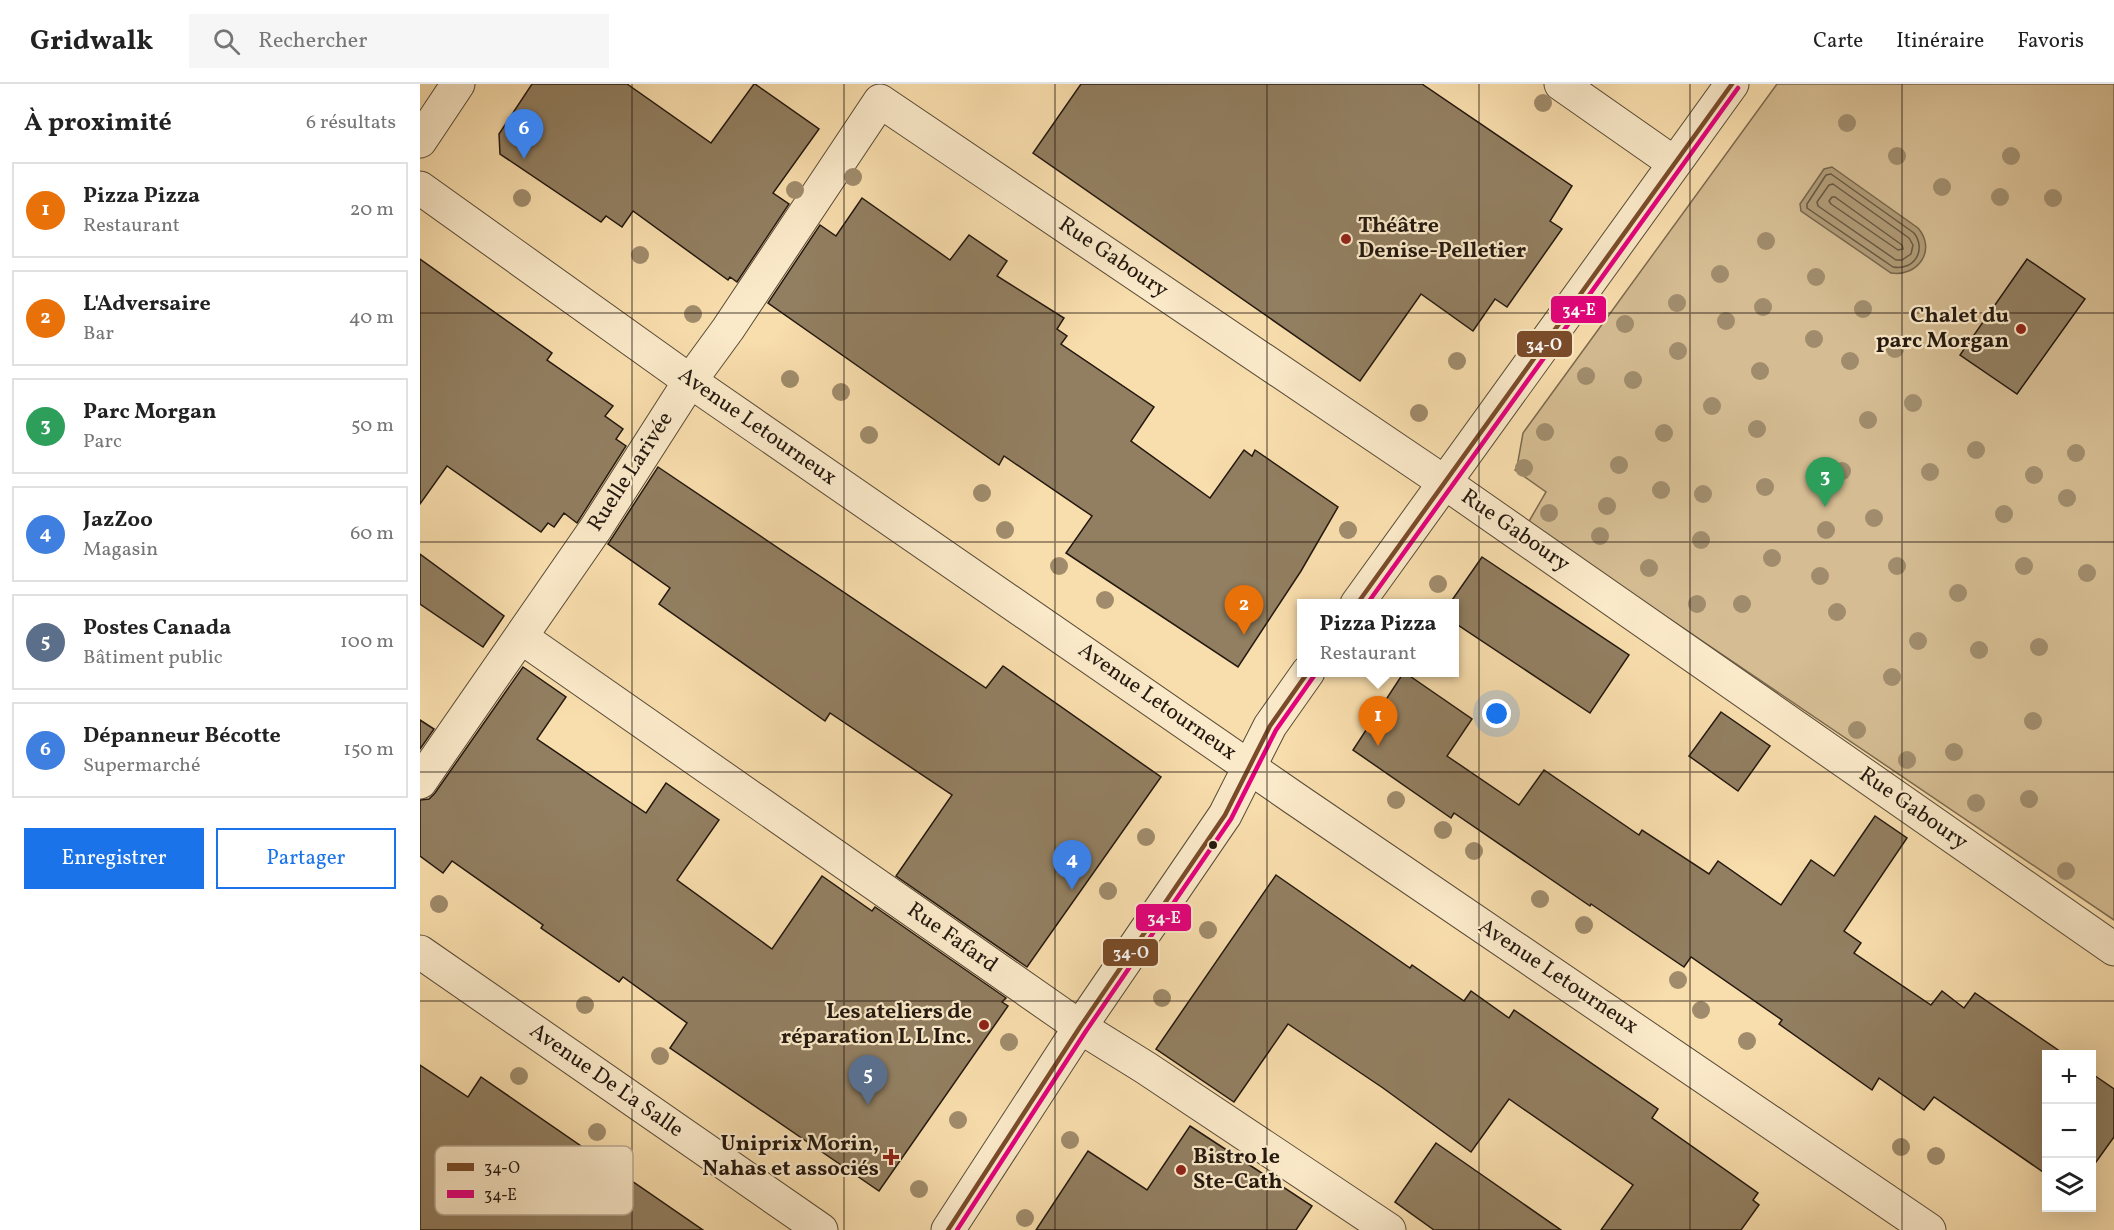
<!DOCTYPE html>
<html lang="fr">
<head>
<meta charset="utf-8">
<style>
	:root { --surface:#fff; --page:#f6f6f6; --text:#222; --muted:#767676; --line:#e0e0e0; --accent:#1a73e8 }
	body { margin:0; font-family:Vollkorn,serif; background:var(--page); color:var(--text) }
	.controls { position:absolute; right:18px; bottom:18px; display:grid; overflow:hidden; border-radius:0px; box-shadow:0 6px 24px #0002 }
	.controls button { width:54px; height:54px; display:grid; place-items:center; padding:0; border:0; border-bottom:2px solid var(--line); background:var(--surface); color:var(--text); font:30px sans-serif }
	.you { position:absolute; left:1077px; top:630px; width:21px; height:21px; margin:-15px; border:4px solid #fff; border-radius:50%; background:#1a73e8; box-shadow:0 0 0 9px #1a73e833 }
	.badge { display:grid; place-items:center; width:39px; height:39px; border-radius:50%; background:var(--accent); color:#fff; font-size:20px; font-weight:700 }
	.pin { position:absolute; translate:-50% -50px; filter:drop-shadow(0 2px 3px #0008) }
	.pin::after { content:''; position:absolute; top:32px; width:21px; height:18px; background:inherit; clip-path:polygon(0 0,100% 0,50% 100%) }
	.popup { position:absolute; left:877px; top:515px; width:162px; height:78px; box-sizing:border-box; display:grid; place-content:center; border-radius:0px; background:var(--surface); filter:drop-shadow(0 2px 4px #0005); font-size:20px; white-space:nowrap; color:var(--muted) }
	.popup b { font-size:22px; color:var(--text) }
	.popup::after { content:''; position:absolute; left:50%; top:100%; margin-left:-12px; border:12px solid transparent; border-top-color:var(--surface) }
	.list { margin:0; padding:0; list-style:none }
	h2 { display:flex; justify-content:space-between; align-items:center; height:78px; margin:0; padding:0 24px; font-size:26px }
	h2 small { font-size:20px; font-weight:400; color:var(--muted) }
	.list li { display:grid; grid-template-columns:39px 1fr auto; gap:18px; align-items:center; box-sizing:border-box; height:96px; margin:0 12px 12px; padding:0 12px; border:2px solid var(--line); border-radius:0px }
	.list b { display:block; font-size:22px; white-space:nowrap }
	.list p { margin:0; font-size:20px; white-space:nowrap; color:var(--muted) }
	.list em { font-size:20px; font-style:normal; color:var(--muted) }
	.actions { display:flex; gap:12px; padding:18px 24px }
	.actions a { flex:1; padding:14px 0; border:2px solid var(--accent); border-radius:0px; text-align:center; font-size:21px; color:var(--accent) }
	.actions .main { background:var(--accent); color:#fff }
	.icon { flex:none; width:33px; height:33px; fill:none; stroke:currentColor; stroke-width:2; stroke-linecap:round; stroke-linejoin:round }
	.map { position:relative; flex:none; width:1694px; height:1146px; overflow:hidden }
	header { display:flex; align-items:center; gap:36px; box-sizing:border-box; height:84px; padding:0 30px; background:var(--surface); border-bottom:2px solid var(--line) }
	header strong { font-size:28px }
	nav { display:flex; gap:33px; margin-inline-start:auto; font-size:21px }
	.search { width:420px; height:54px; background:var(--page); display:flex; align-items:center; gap:15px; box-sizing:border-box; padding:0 21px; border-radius:0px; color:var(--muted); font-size:22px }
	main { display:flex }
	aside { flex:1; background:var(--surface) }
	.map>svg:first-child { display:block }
</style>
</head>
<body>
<header>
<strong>Gridwalk</strong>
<div class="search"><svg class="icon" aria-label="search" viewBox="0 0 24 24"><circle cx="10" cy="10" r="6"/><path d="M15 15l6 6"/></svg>Rechercher</div>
<nav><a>Carte</a><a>Itinéraire</a><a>Favoris</a></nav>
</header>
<main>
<aside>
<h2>À proximité<small>6 résultats</small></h2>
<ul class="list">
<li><span class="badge" style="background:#e8710a">1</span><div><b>Pizza Pizza</b><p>Restaurant</p></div><em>20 m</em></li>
<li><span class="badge" style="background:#e8710a">2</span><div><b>L'Adversaire</b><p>Bar</p></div><em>40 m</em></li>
<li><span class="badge" style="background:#2e9e5b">3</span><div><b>Parc Morgan</b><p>Parc</p></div><em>50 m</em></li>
<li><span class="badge" style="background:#3f7fe0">4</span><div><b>JazZoo</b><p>Magasin</p></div><em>60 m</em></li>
<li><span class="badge" style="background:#5c6f8a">5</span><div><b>Postes Canada</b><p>Bâtiment public</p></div><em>100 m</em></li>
<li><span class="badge" style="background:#3f7fe0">6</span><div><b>Dépanneur Bécotte</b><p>Supermarché</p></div><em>150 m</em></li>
</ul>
<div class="actions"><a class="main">Enregistrer</a><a>Partager</a></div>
</aside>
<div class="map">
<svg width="1694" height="1146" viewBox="0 0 1694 1146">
	<rect width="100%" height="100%" fill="#f9dead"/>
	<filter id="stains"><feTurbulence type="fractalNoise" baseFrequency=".00333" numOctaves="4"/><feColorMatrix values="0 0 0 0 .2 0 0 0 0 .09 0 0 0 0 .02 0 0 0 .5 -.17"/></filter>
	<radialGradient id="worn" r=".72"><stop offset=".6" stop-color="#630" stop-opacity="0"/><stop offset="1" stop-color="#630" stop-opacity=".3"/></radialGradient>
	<!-- green -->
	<polygon fill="#d5bc92" stroke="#7c6a50" stroke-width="1.5" points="1357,0 1694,0 1694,836 1108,439 1126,408 1095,386 1097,383 1103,349"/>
	<!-- water -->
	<path fill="#b09b77" stroke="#78674d" stroke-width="1.5" d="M1412 83 1498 144C1517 166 1498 193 1471 189L1381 127 1380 120 1404 85Z"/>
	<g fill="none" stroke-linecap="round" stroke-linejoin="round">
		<!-- shore -->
		<g stroke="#6a5a43" stroke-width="1.5">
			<path d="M1411 90 1494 149C1507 166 1494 187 1473 183L1387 124V120L1406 91Z"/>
			<polygon points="1413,100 1489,154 1493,161 1491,170 1482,176 1476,176 1398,122 1397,118 1409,101"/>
			<polygon points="1412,113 1415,113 1482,161 1483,165 1478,166 1411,120 1409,117"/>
		</g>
	</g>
	<!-- building -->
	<g fill="#927f61" stroke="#23180f" stroke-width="1.5">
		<polygon points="112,0 207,0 291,59 334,0 335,0 399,45 353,109 369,120 317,198 310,193 308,196 213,127 202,143 186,132 181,138 80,70 79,50"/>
		<polygon points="661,0 1002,0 1152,102 1130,137 1142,145 1087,223 1075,215 1053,247 1001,210 940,297 613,69"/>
		<polygon points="442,114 530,176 549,151 587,177 577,192 644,234 637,245 647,252 641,260 734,323 711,357 790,414 824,366 832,372 835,366 918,423 881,487 818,583 646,469 672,432 584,372 579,381 348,219 400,141 416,152"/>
		<polygon points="0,175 132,269 127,276 193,322 185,332 203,345 196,355 206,362 157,439 144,429 134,443 128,439 121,448 27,382 0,420"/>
		<polygon points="1607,175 1665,215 1597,310 1540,271"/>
		<polygon points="238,383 566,604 583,582 741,693 607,883 476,792 532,711 410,629 405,637 239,520 250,504 188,460"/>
		<polygon points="0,470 84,532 63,563 0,520"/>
		<polygon points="1062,473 1209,571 1170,629 1035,539 1035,519 1030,519"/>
		<polygon points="103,583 146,613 117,655 226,729 246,699 299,736 257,796 352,865 402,792 452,827 455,823 586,914 582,918 588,922 459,1107 250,964 267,939 203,893 199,898 121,844 123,841 32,777 23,789 0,772 0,716 9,715 15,709"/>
		<polygon points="984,588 1052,635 1027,672 1099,721 1124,686 1219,751 1222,746 1289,790 1298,777 1361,821 1391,776 1414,792 1455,732 1487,754 1424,847 1441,859 1434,869 1511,921 1522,907 1544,924 1555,909 1644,970 1626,970 1626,1090 1514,1013 1504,1026 1459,994 1452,1006 1359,940 1362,936 1271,873 1264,883 1171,820 1170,822 1034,729 1031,734 933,666"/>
		<polygon points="1301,628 1350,662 1318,707 1269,672"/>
		<polygon points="0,636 14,645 0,665"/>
		<polygon points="856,791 990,884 992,881 1044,917 1051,907 1089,934 1094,926 1238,1025 1232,1034 1338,1109 1333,1116 1339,1121 1321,1146 1181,1146 1213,1101 1089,1015 1051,1068 963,1004 868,940 814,1018 736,965"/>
		<polygon points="0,981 48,1013 61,993 283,1146 0,1146"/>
		<polygon points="1671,989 1694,1005 1694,1053 1671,1085"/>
		<polygon points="770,1042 892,1122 876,1146 616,1146 668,1067 727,1106"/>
		<polygon points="1016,1059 1141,1146 1014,1146 975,1118"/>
	</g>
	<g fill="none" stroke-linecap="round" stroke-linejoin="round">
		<!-- minor casing -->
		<g stroke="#584a36" stroke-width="35">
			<g id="minor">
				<polyline points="1141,0 1254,79"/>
				<polyline points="0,57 38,0"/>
				<polyline points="0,104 270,297 874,714 1509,1146"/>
				<polyline points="937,520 1312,0"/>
				<polyline points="101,553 660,943 726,984 969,1146"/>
				<polyline points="0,698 176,444 270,297 308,245 460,17 1024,398 1694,865"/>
				<polyline points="0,868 401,1146"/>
				<polyline points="528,1146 660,943 805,731 850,642 888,588"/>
			</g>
		</g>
		<!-- minor -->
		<use href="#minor" stroke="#fbeaca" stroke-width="33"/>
		<!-- bus-1 casing -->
		<g stroke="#fbeaca" stroke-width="9">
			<g id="bus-1">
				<polyline points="937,520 1312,0"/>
				<polyline points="528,1146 660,943 805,731 850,642 888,588"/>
			</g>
		</g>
		<!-- bus-2 casing -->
		<g stroke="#fbeaca" stroke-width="9">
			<g id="bus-2">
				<polyline points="947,520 1318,4"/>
				<polyline points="537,1146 666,947 811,735 856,646 894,592"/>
			</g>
		</g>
		<!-- bus-1 -->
		<use href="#bus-1" stroke="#7a4b2a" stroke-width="4.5"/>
		<!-- bus-2 -->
		<use href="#bus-2" stroke="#e5007d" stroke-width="4.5"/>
	</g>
	<!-- trees -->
	<g fill="#a08c6c">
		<circle cx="1123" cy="19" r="9"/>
		<circle cx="1427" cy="39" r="9"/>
		<circle cx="1477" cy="72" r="9"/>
		<circle cx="1591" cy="72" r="9"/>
		<circle cx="433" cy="93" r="9"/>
		<circle cx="1522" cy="103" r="9"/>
		<circle cx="375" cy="106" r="9"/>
		<circle cx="1580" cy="113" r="9"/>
		<circle cx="102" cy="114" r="9"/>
		<circle cx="1633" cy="114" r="9"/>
		<circle cx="1346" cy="157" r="9"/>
		<circle cx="220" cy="171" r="9"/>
		<circle cx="1300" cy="190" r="9"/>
		<circle cx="1396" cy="193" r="9"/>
		<circle cx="1257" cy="219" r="9"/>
		<circle cx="1343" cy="223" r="9"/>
		<circle cx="1443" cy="225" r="9"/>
		<circle cx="273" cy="230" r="9"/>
		<circle cx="1306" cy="237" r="9"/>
		<circle cx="1205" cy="240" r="9"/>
		<circle cx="1394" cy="255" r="9"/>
		<circle cx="1475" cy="265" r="9"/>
		<circle cx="1258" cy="267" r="9"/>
		<circle cx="1037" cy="277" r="9"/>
		<circle cx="1430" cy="277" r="9"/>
		<circle cx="1340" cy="287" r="9"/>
		<circle cx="1166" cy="292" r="9"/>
		<circle cx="370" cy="295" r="9"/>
		<circle cx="1213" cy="296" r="9"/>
		<circle cx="421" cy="308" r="9"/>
		<circle cx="1493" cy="319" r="9"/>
		<circle cx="1292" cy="322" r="9"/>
		<circle cx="999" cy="329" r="9"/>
		<circle cx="1448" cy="336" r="9"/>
		<circle cx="1337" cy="345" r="9"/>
		<circle cx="1125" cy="348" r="9"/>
		<circle cx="1244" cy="349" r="9"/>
		<circle cx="449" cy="351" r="9"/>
		<circle cx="1556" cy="366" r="9"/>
		<circle cx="1656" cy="369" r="9"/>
		<circle cx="1199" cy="381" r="9"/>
		<circle cx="1104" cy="384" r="9"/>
		<circle cx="1422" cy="387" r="9"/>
		<circle cx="1510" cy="388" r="9"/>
		<circle cx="1614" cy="391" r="9"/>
		<circle cx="1345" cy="403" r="9"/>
		<circle cx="1241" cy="406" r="9"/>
		<circle cx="562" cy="409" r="9"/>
		<circle cx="1283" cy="410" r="9"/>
		<circle cx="1647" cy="414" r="9"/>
		<circle cx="1187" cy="422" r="9"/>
		<circle cx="1129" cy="429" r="9"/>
		<circle cx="1584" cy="430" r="9"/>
		<circle cx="1454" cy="434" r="9"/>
		<circle cx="585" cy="446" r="9"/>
		<circle cx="928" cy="446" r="9"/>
		<circle cx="1406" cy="446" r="9"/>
		<circle cx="1180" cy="452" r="9"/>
		<circle cx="1281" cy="456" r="9"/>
		<circle cx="1352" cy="474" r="9"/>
		<circle cx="639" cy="482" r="9"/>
		<circle cx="1477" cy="482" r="9"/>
		<circle cx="1604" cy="482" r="9"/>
		<circle cx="1229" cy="484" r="9"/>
		<circle cx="1667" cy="489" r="9"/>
		<circle cx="1400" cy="492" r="9"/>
		<circle cx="1018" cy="500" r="9"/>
		<circle cx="1538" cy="509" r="9"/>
		<circle cx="685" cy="516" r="9"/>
		<circle cx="1277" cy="520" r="9"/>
		<circle cx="1322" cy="520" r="9"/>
		<circle cx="1417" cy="528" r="9"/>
		<circle cx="1498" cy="557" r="9"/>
		<circle cx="1619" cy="563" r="9"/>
		<circle cx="1559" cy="566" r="9"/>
		<circle cx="1472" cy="593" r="9"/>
		<circle cx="1613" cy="637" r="9"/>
		<circle cx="1437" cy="646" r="9"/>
		<circle cx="1534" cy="668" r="9"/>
		<circle cx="1487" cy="676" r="9"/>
		<circle cx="1609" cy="715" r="9"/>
		<circle cx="976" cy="716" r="9"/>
		<circle cx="1556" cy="719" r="9"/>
		<circle cx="1023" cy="746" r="9"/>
		<circle cx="726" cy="753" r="9"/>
		<circle cx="1054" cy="767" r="9"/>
		<circle cx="1646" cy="787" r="9"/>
		<circle cx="688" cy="807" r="9"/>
		<circle cx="1120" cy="815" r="9"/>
		<circle cx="19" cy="820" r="9"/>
		<circle cx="1164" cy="841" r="9"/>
		<circle cx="788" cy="846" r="9"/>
		<circle cx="1258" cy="896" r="9"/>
		<circle cx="742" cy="914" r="9"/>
		<circle cx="165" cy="921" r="9"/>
		<circle cx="1281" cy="926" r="9"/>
		<circle cx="1327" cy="957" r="9"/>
		<circle cx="589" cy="958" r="9"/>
		<circle cx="240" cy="972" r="9"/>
		<circle cx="99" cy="992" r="9"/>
		<circle cx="538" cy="1036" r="9"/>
		<circle cx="177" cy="1048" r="9"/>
		<circle cx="650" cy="1056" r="9"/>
		<circle cx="1481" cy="1063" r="9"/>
		<circle cx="1516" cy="1072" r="9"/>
		<circle cx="499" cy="1105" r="9"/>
		<circle cx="605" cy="1134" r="9"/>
	</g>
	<!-- grid -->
	<path fill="none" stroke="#23180f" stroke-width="1.5" stroke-opacity="0.55" d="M212 0V1146M424 0V1146M635 0V1146M847 0V1146M1059 0V1146M1270 0V1146M1482 0V1146M0 229H1694M0 458H1694M0 688H1694M0 917H1694"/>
	<!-- markers -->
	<g fill="#8f2418" stroke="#fbeaca" stroke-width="2">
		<circle cx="926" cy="155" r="6"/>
		<circle cx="1601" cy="245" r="6"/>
		<circle cx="564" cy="941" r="6"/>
		<path d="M468 1064h6v6h6v6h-6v6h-6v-6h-6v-6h6z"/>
		<circle cx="761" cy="1086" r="6"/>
	</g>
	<circle fill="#23180f" stroke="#fbeaca" stroke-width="2" cx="793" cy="761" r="5"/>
	<g text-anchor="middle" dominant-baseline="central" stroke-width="4.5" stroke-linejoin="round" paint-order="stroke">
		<!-- poi labels -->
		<g font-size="22" font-weight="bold" fill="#23180f" stroke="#fbeaca" text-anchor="end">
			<text x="938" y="142" text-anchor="start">Théâtre<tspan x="938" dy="25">Denise-Pelletier</tspan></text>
			<text x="1589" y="232">Chalet du<tspan x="1589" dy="25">parc Morgan</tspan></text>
			<text x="552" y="928">Les ateliers de<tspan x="552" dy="25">réparation L L Inc.</tspan></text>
			<text x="459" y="1060">Uniprix Morin,<tspan x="459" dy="25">Nahas et associés</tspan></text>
			<text x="773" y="1073" text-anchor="start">Bistro le<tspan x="773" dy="25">Ste-Cath</tspan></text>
		</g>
		<!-- street labels -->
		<g font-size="22" fill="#23180f" stroke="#fbeaca">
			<text transform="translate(693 174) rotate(34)">Rue Gaboury</text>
			<text transform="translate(337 343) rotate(35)">Avenue Letourneux</text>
			<text transform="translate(211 388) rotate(-57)">Ruelle Larivée</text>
			<text transform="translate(1095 447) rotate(35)">Rue Gaboury</text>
			<text transform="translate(737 618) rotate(35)">Avenue Letourneux</text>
			<text transform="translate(1493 725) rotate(35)">Rue Gaboury</text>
			<text transform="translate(532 854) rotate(35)">Rue Fafard</text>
			<text transform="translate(1138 893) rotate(34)">Avenue Letourneux</text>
			<text transform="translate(186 997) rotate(35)">Avenue De La Salle</text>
		</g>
	</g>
	<!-- legend -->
	<rect x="15" y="1062" width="198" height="69" rx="9" fill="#fbeaca" stroke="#baab92" stroke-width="1.5"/>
	<rect x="27" y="1079" width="27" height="8" fill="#7a4b2a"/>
	<rect x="27" y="1106" width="27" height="8" fill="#e5007d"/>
	<g font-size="16" fill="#23180f">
		<text x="64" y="1089">34-O</text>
		<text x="64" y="1116">34-E</text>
	</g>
	<g stroke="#fbeaca" stroke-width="2">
		<rect x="1130" y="211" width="57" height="29" rx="6" fill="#e5007d"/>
		<rect x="1096" y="246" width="57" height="28" rx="6" fill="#7a4b2a"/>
		<rect x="715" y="819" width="57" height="29" rx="6" fill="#e5007d"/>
		<rect x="682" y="854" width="57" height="29" rx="6" fill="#7a4b2a"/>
	</g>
	<g font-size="16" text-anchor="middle" font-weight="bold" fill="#fff">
		<text x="1159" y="231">34-E</text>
		<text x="1124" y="266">34-O</text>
		<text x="744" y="839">34-E</text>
		<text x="711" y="874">34-O</text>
	</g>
	<rect width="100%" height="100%" filter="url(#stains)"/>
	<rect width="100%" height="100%" fill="url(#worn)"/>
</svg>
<div class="controls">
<button>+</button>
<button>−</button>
<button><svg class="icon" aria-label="layers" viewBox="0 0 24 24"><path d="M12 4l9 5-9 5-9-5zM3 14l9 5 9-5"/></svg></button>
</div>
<div class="you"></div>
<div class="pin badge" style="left:958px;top:662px;background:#e8710a">1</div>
<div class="popup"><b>Pizza Pizza</b>Restaurant</div>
<div class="pin badge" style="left:824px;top:551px;background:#e8710a">2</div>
<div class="pin badge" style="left:1405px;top:423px;background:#2e9e5b">3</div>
<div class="pin badge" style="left:652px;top:806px;background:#3f7fe0">4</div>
<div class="pin badge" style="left:448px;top:1021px;background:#5c6f8a">5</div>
<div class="pin badge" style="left:104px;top:75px;background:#3f7fe0">6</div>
</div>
</main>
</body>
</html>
